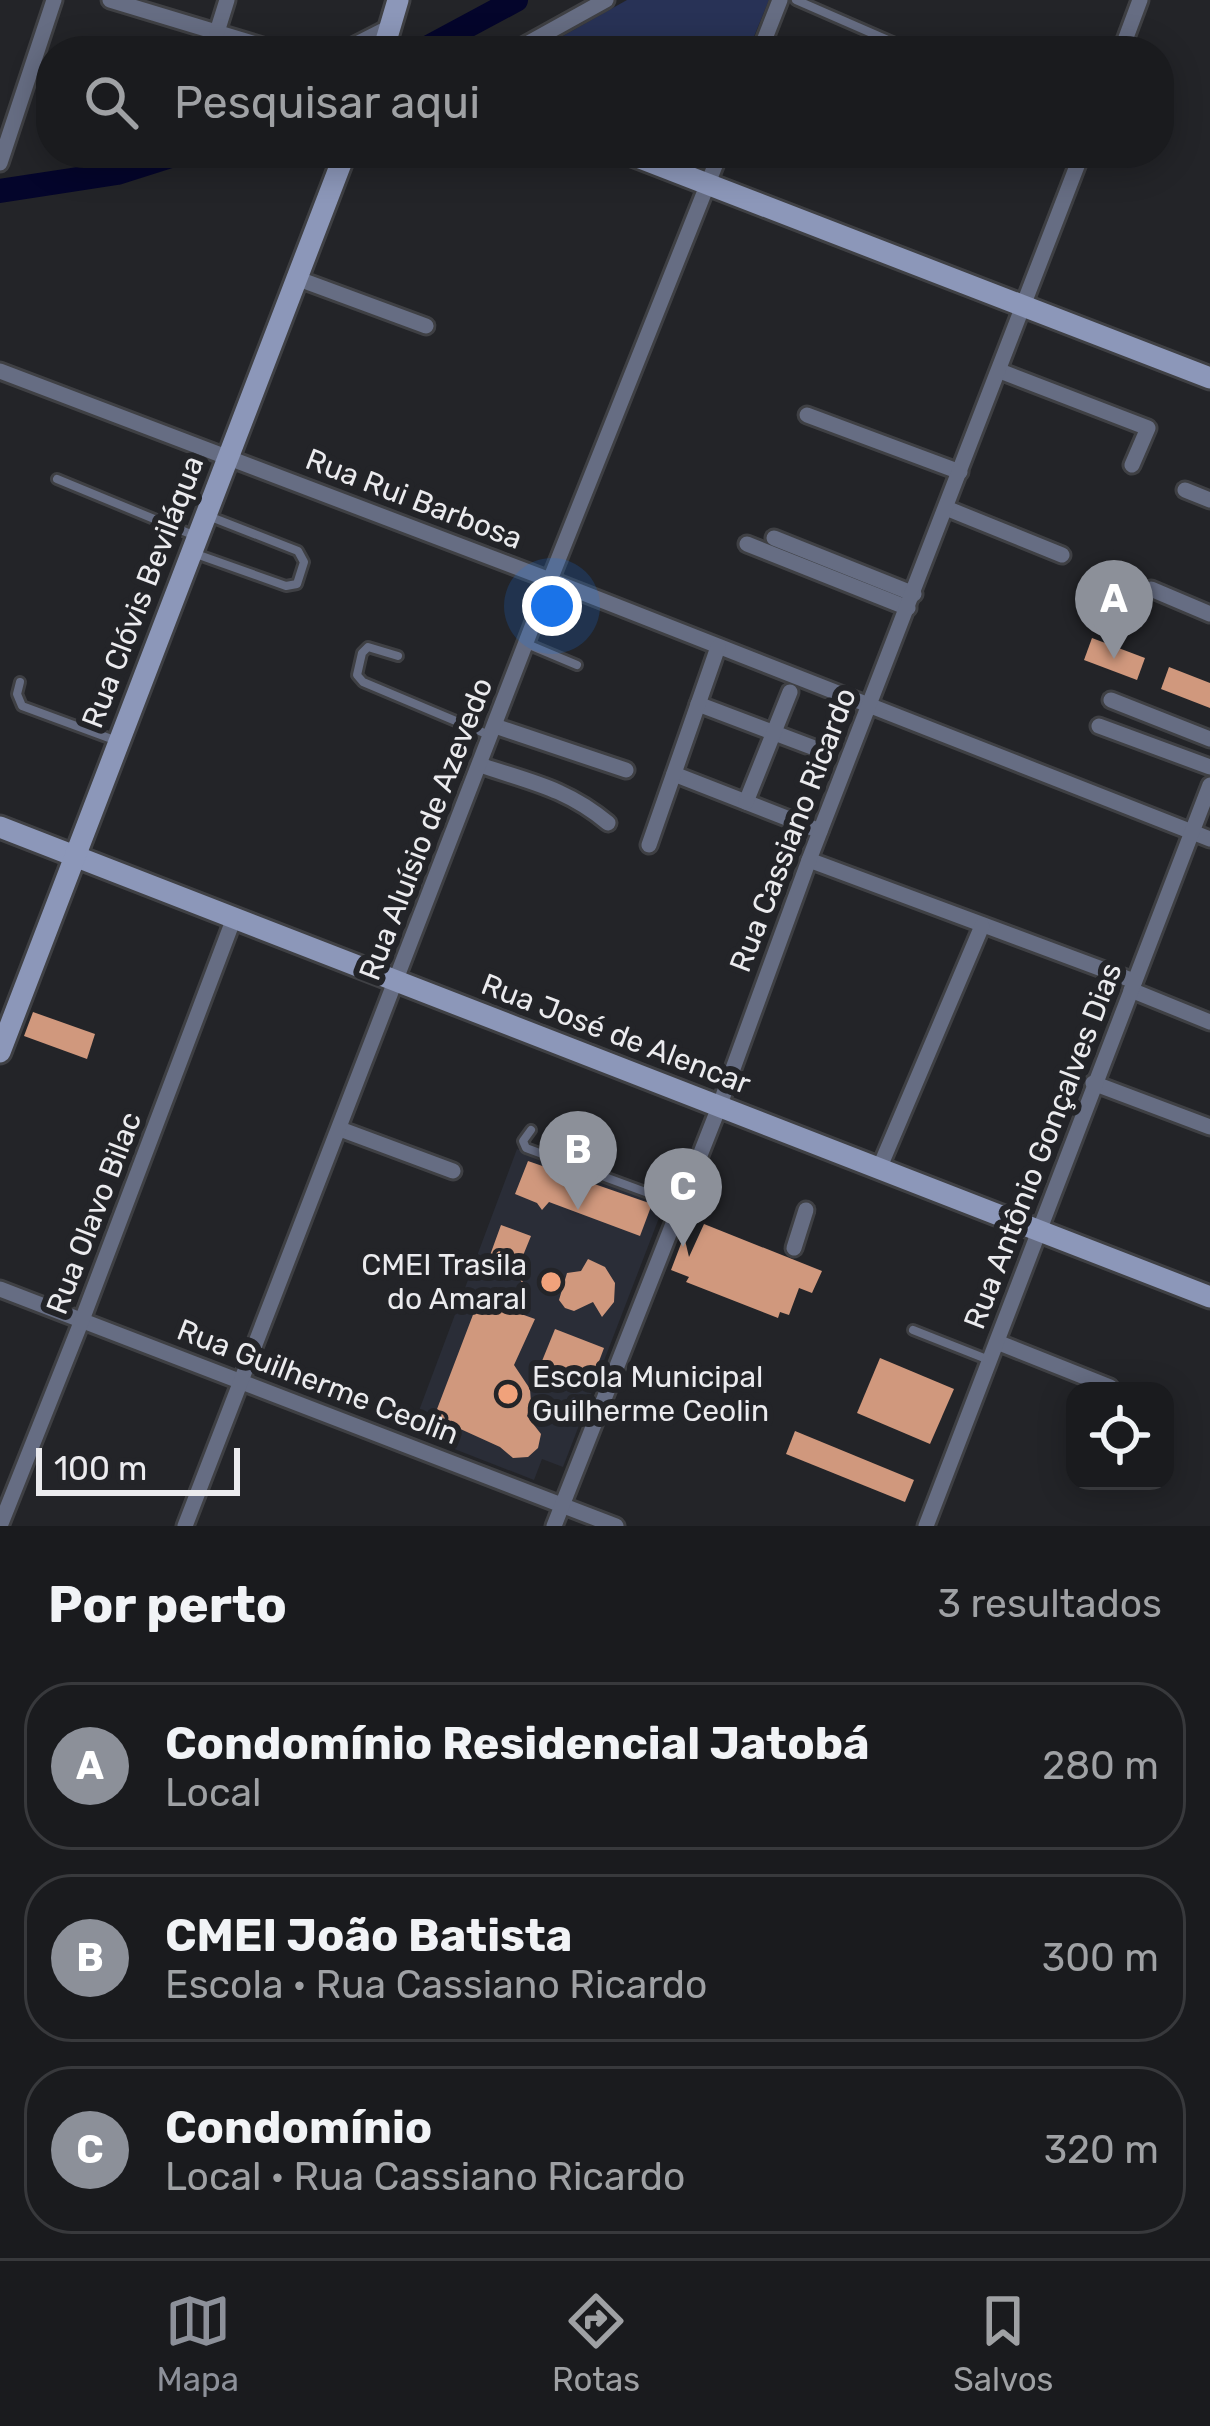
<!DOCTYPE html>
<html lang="pt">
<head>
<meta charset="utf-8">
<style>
	:root { --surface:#1a1b1e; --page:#232427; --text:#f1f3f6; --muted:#9fa1a4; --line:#38393c; --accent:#8c9099 }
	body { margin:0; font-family:Rubik,sans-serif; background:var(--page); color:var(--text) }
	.controls { position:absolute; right:36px; bottom:36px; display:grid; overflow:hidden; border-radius:24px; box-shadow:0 6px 30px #0003 }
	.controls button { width:108px; height:108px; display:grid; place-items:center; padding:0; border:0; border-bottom:3px solid var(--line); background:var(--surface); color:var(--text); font:60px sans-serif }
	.scale { position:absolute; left:36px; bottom:30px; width:204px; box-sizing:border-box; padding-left:12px; border:6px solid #ebebee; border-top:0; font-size:33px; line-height:42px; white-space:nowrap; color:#ebebee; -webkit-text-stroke:9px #232428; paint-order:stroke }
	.you { position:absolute; left:552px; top:606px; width:42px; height:42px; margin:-30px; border:9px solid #fff; border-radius:50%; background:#1a73e8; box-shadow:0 0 0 18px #1a73e833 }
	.badge { display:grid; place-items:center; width:78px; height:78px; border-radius:50%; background:var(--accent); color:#fff; font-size:39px; font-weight:700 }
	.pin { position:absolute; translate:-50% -99px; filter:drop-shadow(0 3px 6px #0008) }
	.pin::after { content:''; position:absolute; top:63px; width:42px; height:36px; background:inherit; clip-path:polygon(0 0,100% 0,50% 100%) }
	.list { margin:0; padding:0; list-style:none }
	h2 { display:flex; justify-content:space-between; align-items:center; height:156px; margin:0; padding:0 48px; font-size:51px }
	h2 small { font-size:39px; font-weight:400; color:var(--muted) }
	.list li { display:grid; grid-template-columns:78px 1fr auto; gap:36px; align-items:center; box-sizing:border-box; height:168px; margin:0 24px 24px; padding:0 24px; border:3px solid var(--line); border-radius:48px }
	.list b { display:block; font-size:45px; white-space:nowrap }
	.list p { margin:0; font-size:39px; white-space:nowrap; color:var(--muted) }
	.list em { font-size:39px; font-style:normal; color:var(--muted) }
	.icon { flex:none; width:66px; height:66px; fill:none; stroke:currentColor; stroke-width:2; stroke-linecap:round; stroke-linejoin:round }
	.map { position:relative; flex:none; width:1210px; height:1526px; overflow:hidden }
	.search { position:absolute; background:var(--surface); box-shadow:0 6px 30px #0003; left:36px; right:36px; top:36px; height:132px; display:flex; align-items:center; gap:30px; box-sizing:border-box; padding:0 42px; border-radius:48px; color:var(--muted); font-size:45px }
	.sheet { height:732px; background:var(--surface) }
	nav { display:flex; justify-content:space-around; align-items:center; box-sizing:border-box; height:168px; border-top:3px solid var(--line); background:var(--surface); font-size:33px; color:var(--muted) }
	nav a { display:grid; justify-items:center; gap:6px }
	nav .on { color:var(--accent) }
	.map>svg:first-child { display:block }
</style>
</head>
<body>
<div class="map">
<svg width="1210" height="1526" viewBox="0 0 1210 1526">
	<rect width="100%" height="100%" fill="#232428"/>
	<!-- built -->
	<polygon fill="#2a2d37" points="517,1149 664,1205 563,1467 542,1459 534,1480 411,1432"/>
	<!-- green -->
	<polygon fill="#283256" points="627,0 769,0 748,51 536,51"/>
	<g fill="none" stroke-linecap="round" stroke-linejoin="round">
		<!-- river -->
		<g stroke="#04052b" stroke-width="24">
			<polyline points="421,51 516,0"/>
			<polyline points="0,191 117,173 180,153"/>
		</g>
	</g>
	<!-- building -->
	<g fill="#d0987d">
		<polygon points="1092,638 1145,658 1137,680 1084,660"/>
		<polygon points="1169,667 1210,683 1210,708 1161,689"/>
		<polygon points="33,1012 95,1034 87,1059 24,1036"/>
		<polygon points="528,1161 652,1204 640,1236 549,1202 542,1210 537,1203 515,1194"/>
		<polygon points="704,1224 822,1271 812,1293 799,1288 789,1315 780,1312 778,1318 686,1282 689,1277 671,1270 684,1236 689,1257"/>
		<polygon points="501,1225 531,1236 520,1263 523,1284 511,1267 489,1258"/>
		<polygon points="588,1259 605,1267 615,1283 614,1302 602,1317 593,1302 574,1311 565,1308 559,1300 567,1273 581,1271"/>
		<polygon points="479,1299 535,1319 514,1365 530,1389 531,1403 527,1416 541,1434 538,1448 528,1457 513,1458 500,1447 434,1417"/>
		<polygon points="555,1329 604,1348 592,1380 542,1361"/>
		<polygon points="880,1358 954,1389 930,1444 857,1413"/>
		<polygon points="795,1431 914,1480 905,1502 786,1454"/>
	</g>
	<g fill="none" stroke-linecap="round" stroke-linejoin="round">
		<!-- lane casing -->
		<g stroke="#3f4044" stroke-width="14">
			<g id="lane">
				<polyline points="796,0 913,51"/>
				<polyline points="57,479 193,535"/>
				<polyline points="196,554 286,586 297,584 304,562 298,551 211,517"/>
				<polyline points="527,644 577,665"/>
				<polyline points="398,656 368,647 362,653 357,675 363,682 489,735"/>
				<polyline points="20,682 17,694 22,706 117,741"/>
				<polyline points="531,1130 523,1141 526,1148 678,1204"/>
				<polyline points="913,1330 989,1360"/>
			</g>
		</g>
		<!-- street casing -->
		<g stroke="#3f4044" stroke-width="21">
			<g id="street">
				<polyline points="110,0 279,51"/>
				<polyline points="217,32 227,0"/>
				<polyline points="343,51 390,27"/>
				<polyline points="514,51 606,0"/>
				<polyline points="760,51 780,0"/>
				<polyline points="1121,51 1140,0"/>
				<polyline points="0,163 54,0"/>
				<polyline points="296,278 426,326"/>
				<polyline points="0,371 550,580 1210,839"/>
				<polyline points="1000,371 1148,428 1132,465"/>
				<polyline points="807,415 960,472"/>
				<polyline points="1185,490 1210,500"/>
				<polyline points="946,508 1062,555"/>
				<polyline points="774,538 914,594"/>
				<polyline points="747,544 908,608"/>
				<polyline points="1151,589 1210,614"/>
				<polyline points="1111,700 1210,739"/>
				<polyline points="698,704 825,752"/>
				<polyline points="495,726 626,770"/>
				<polyline points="1099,726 1210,767"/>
				<path d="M480 765C530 782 566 788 608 823"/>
				<polyline points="674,774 820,831"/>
				<polyline points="746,802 790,692"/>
				<polyline points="649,845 718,647"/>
				<polyline points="809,860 1134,981"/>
				<polyline points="1131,990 1210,1022"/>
				<polyline points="1093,1083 1210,1127"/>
				<polyline points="340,1129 453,1171"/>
				<polyline points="879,1169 982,926"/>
				<polyline points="794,1248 806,1210"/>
				<polyline points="0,1289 616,1526"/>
				<polyline points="997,1342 1110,1387"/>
				<polyline points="0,1526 82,1320 234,918"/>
				<polyline points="185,1526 550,580 720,153"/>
				<polyline points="554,1526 719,1107 809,860 1082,153"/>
				<polyline points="926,1526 1210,785"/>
			</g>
		</g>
		<!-- secondary casing -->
		<g stroke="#3f4044" stroke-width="27">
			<g id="secondary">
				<polyline points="383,51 398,0"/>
				<polyline points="627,153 1210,378"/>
				<polyline points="0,827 1210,1297"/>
				<polyline points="0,1052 345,153"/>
			</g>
		</g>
		<!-- lane -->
		<use href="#lane" stroke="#666d83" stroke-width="8"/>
		<!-- street -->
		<use href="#street" stroke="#666d83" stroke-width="15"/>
		<!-- secondary -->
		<use href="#secondary" stroke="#8c97b9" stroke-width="21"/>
	</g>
	<!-- markers -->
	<g fill="#f1a27b" stroke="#232428" stroke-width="4.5">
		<circle cx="551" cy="1282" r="12"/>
		<circle cx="508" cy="1394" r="12"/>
	</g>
	<g text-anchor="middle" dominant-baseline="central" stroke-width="12" stroke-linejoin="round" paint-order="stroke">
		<!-- street labels -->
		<g font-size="30" fill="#ebebee" stroke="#232428">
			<text transform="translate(414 499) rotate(21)">Rua Rui Barbosa</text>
			<text transform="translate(143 592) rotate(-69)">Rua Clóvis Beviláqua</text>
			<text transform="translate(426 829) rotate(-69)">Rua Aluísio de Azevedo</text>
			<text transform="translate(793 830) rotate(-69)">Rua Cassiano Ricardo</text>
			<text transform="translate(616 1034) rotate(21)">Rua José de Alencar</text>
			<text transform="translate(1043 1146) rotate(-69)">Rua Antônio Gonçalves Dias</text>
			<text transform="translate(94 1213) rotate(-69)">Rua Olavo Bilac</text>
			<text transform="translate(318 1382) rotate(21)">Rua Guilherme Ceolin</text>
		</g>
		<!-- poi labels -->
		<g font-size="30" fill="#ebebee" stroke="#232428" text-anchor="end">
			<text x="527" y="1265">CMEI Trasila<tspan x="527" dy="34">do Amaral</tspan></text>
			<text x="532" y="1377" text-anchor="start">Escola Municipal<tspan x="532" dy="34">Guilherme Ceolin</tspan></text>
		</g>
	</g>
</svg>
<div class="controls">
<button><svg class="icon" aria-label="locate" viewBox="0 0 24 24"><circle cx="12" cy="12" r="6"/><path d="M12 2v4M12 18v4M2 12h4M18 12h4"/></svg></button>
</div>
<div class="scale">100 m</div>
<div class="you"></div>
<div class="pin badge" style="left:1114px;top:659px">A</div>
<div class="pin badge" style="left:578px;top:1210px">B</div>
<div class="pin badge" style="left:683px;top:1247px">C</div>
<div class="search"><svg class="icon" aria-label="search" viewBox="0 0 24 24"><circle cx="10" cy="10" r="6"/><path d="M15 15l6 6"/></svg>Pesquisar aqui</div>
</div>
<section class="sheet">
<h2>Por perto<small>3 resultados</small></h2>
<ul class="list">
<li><span class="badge">A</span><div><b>Condomínio Residencial Jatobá</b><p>Local</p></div><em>280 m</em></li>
<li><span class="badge">B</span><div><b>CMEI João Batista</b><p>Escola · Rua Cassiano Ricardo</p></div><em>300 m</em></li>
<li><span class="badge">C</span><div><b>Condomínio</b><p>Local · Rua Cassiano Ricardo</p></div><em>320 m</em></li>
</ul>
</section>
<nav>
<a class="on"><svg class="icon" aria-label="map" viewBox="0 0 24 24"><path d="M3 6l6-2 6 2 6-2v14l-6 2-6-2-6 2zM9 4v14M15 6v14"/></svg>Mapa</a>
<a><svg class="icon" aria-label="directions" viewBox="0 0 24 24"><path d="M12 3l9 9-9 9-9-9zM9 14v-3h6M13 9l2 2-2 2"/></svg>Rotas</a>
<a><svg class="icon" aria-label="saved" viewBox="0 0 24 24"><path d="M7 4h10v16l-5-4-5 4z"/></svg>Salvos</a>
</nav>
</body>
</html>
